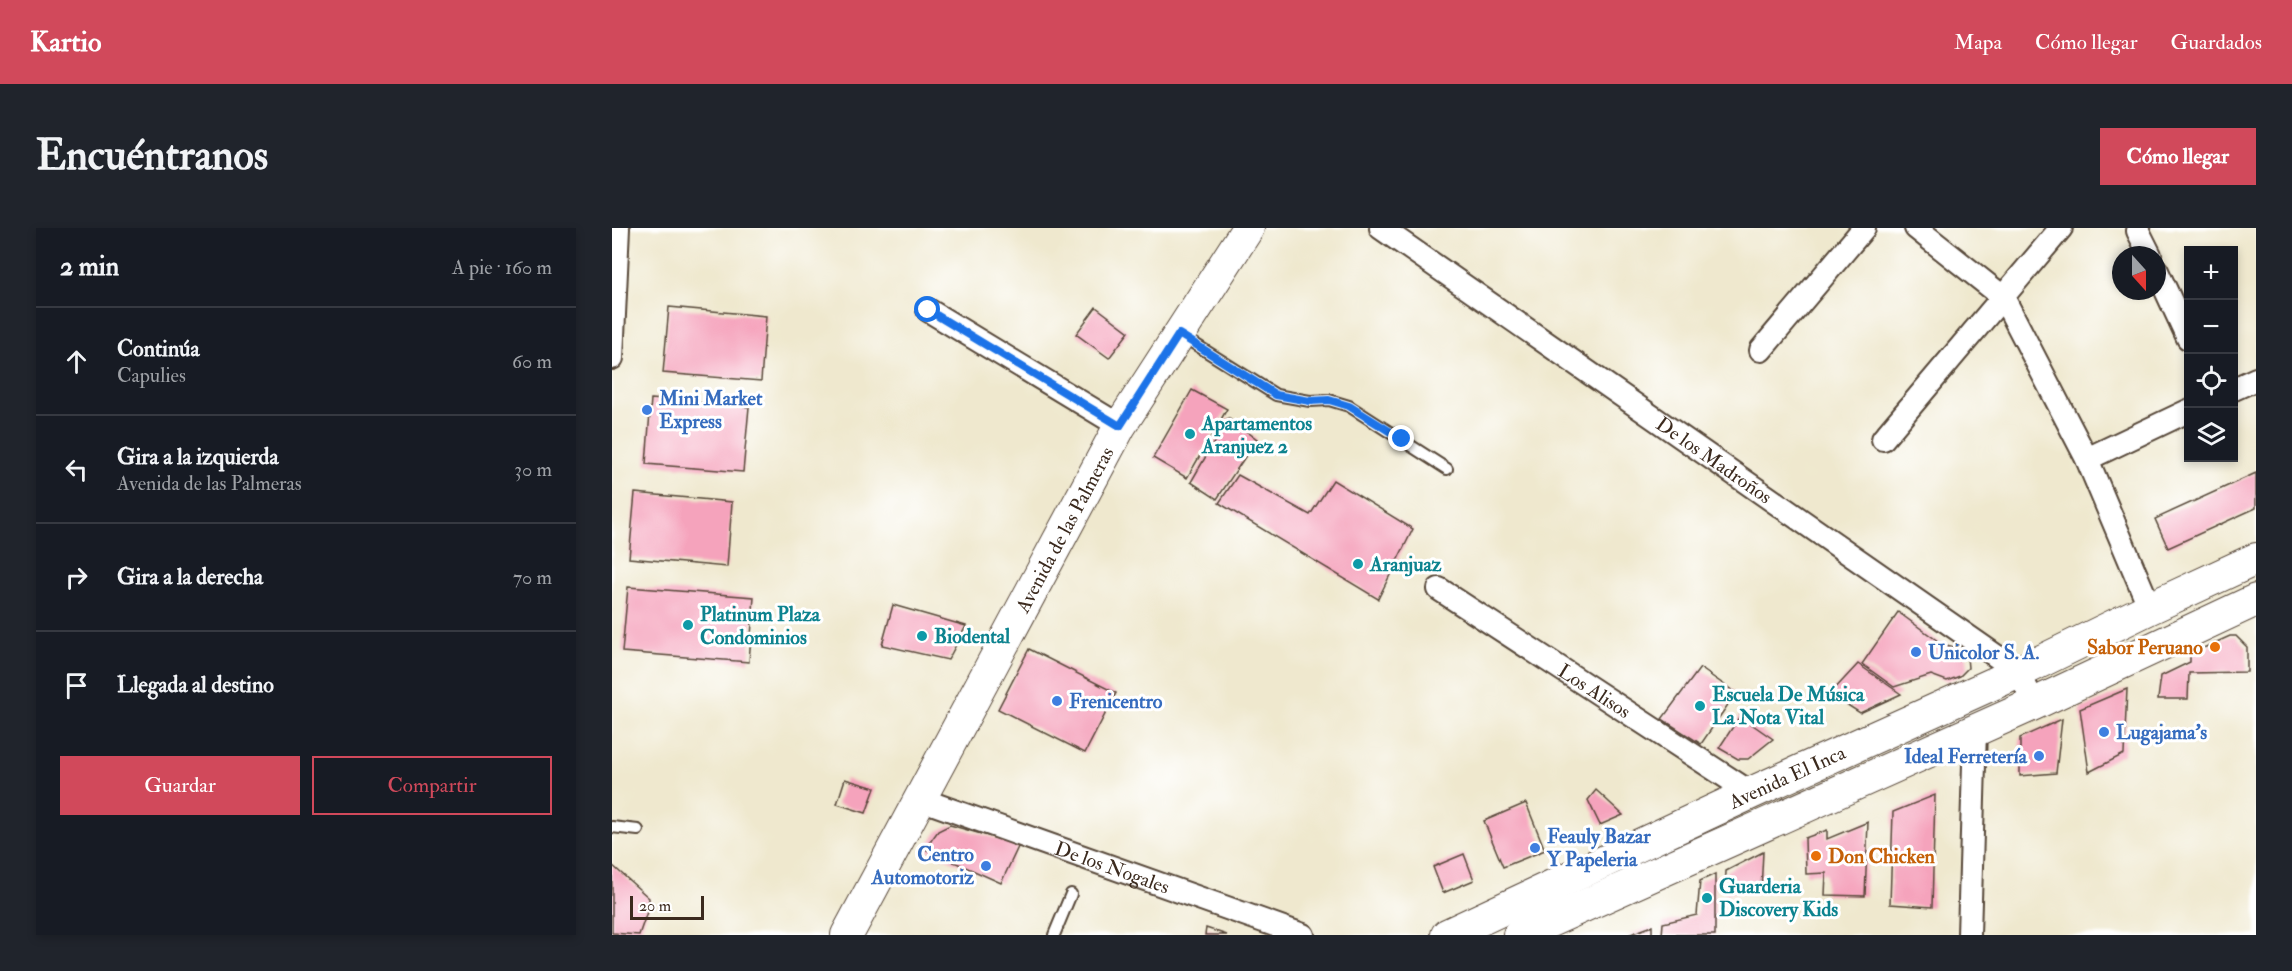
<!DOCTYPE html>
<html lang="es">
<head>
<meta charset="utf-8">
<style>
	:root { --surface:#171b24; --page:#20242c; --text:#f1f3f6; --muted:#9ea1a6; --line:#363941; --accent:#d1495b }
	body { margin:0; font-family:"IM FELL Double Pica",serif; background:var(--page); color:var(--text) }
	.controls { position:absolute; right:18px; top:18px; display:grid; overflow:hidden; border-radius:0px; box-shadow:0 3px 9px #0003 }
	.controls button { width:54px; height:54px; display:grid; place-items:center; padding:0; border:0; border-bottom:2px solid var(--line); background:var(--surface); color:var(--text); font:30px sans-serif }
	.compass { position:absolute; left:1500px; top:18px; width:54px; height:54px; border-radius:50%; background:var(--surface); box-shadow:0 3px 9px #0003; rotate:159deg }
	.scale { position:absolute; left:18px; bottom:15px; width:74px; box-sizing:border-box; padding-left:6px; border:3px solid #3b2a1e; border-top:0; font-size:16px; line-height:21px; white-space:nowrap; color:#3b2a1e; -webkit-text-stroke:4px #fff; paint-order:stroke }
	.stop { position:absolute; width:18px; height:18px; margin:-14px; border:4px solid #1a73e8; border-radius:50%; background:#fff }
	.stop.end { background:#1a73e8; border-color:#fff; box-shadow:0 2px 6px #0008 }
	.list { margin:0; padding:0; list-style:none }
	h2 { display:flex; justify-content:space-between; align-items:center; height:78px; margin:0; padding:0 24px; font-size:26px }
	h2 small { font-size:20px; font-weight:400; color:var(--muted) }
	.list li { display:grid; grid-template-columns:39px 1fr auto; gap:18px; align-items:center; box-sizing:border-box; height:108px; padding:0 24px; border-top:2px solid var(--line) }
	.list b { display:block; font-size:22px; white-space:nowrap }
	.list p { margin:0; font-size:20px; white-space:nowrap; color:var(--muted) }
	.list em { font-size:20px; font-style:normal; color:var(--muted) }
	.actions { display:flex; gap:12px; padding:18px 24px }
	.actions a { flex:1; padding:14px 0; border:2px solid var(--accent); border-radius:0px; text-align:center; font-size:21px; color:var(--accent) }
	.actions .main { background:var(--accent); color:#fff }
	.icon { flex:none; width:33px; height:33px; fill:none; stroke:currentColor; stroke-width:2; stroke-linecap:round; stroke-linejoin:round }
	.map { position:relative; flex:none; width:1644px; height:707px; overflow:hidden; border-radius:0px }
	header { display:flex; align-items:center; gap:36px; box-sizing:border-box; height:84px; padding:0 30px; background:var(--accent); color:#fff }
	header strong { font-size:28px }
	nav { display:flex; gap:33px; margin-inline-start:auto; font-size:21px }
	.intro { display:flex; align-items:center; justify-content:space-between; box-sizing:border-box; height:144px; padding:0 36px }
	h1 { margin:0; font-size:42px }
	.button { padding:15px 27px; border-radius:0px; background:var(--accent); color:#fff; font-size:21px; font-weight:700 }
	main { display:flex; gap:36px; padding:0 36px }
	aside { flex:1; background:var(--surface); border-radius:0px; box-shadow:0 3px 9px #0003 }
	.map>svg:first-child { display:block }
</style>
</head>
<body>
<header>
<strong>Kartio</strong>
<nav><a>Mapa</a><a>Cómo llegar</a><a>Guardados</a></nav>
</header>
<div class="intro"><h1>Encuéntranos</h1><a class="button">Cómo llegar</a></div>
<main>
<aside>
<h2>2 min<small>A pie · 160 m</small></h2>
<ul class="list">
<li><svg class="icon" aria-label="ahead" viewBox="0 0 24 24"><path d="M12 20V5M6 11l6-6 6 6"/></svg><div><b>Continúa</b><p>Capulies</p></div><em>60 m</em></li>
<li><svg class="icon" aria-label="left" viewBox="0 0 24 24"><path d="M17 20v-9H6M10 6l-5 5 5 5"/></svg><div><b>Gira a la izquierda</b><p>Avenida de las Palmeras</p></div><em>30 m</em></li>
<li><svg class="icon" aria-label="right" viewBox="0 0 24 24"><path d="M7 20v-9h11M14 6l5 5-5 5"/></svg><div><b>Gira a la derecha</b></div><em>70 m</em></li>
<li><svg class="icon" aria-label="arrive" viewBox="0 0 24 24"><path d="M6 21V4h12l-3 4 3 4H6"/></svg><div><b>Llegada al destino</b></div></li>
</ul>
<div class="actions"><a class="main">Guardar</a><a>Compartir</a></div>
</aside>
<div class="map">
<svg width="1644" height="707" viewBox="0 0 1644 707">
	<rect width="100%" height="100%" fill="#fff"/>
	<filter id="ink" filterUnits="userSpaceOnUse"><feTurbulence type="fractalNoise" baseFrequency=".0167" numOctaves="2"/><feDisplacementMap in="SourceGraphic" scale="12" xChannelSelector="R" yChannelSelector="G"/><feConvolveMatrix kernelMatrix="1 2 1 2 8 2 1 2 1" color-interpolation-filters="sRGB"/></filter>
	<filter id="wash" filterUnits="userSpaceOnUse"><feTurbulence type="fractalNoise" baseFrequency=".008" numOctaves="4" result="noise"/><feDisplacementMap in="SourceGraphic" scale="24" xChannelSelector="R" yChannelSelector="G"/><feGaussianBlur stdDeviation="1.35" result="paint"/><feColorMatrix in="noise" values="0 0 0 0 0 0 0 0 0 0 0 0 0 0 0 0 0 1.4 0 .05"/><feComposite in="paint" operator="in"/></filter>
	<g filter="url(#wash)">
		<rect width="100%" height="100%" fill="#efe8ce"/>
		<g id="blocks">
			<!-- building -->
			<g fill="#f5a3bc">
				<polygon points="57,79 154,88 149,153 51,145"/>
				<polygon points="484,79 517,104 497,130 464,106"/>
				<polygon points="580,162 615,181 575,250 541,230"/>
				<polygon points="39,171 137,179 131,244 34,236"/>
				<polygon points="616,190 645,211 605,271 579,254"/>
				<polygon points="1644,245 1644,280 1556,320 1543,291"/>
				<polygon points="626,247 698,287 721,252 801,301 766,371 607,275"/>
				<polygon points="23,265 120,274 115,339 17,330"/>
				<polygon points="16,359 142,369 137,434 10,424"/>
				<polygon points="281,377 354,398 336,432 270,417"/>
				<polygon points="1286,384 1330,416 1346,420 1355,429 1356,440 1348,448 1335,453 1319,447 1282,459 1250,436"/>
				<polygon points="1618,408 1624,408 1635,419 1635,444 1577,445 1576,471 1546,471 1549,448 1578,434 1578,426"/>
				<polygon points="417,421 504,465 473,525 386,481"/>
				<polygon points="1246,436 1289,466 1248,485 1218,466"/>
				<polygon points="1088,440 1124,465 1089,516 1050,491"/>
				<polygon points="1515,461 1512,526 1477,544 1468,481"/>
				<polygon points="1128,488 1161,511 1136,531 1126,531 1107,520"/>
				<polygon points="1450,491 1444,545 1408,548 1408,510"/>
				<polygon points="233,551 263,560 254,585 225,576"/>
				<polygon points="984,562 1011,587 988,597 976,572"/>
				<polygon points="1323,567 1320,679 1278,676 1281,584"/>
				<polygon points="914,575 933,622 891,639 872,593"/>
				<polygon points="1256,594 1253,668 1213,667 1214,645 1194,646 1193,610 1215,602 1215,611"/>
				<polygon points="338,597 407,617 389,655 313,621 326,603"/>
				<polygon points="1151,624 1149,662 1113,666 1114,643"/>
				<polygon points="852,626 862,652 831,665 821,639"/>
				<polygon points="0,637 37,670 36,681 27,707 0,705"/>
				<polygon points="1103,646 1103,707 1050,707 1051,695 1085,687 1088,653"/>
				<polygon points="1040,698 1040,707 1016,707"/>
				<polygon points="594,700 615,707 593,707"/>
			</g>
		</g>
	</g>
	<g filter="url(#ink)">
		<use href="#blocks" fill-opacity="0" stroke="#564638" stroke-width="1.5"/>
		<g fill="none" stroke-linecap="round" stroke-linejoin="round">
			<!-- lane casing -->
			<g stroke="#564638" stroke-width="14">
				<g id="lane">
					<polyline points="570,108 664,167 698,173 717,172 737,178 835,241"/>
					<polyline points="0,599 26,602"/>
					<polyline points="442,707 459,666"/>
				</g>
			</g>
			<!-- street casing -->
			<g stroke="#564638" stroke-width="26">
				<g id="street">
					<path id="s1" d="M769 0 1407 444 1422 476"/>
					<polyline points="1304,0 1391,69 1475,231 1538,380"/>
					<polyline points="1526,3 1538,27"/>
					<polyline points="1545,43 1576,110"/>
					<polyline points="316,82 508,198"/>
					<polyline points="1149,122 1252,0"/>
					<polyline points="0,130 6,0"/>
					<polyline points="1622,161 1644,151"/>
					<polyline points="1271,211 1449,0"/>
					<polyline points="1475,231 1576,183"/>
					<path id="s2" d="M827 361 1139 565"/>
					<path id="s3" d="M308 571 691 707"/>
					<polyline points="1357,707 1363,502"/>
				</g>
			</g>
			<!-- secondary casing -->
			<g stroke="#564638" stroke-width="34">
				<g id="secondary">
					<path id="s4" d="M235 707 508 198 636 0"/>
					<path id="s5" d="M835 707 1139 565 1407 444 1538 380 1644 331"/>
					<polyline points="907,707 1422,476 1644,372"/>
				</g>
			</g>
			<!-- lane -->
			<use href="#lane" stroke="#fff" stroke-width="10"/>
			<!-- street -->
			<use href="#street" stroke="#fff" stroke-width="22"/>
			<!-- secondary -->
			<use href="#secondary" stroke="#fff" stroke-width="32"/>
		</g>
	</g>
	<g fill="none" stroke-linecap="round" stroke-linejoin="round" filter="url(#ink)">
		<!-- route -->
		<polyline stroke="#1a73e8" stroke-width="8" points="316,82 508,198 567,106 664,167 698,173 717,172 737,178 790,211"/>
	</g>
	<!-- markers -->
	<g fill="#3f7fe0" stroke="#fff" stroke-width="2">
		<circle cx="35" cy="182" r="6"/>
		<circle cx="1304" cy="424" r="6"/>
		<circle cx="445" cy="473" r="6"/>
		<circle cx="1492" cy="504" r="6"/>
		<circle cx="1427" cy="528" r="6"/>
		<circle cx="923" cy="620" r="6"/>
		<circle cx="374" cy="638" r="6"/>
	</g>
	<g fill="#0f9aa8" stroke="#fff" stroke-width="2">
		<circle cx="578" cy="206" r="6"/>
		<circle cx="746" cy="336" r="6"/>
		<circle cx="76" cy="397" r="6"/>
		<circle cx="310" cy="408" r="6"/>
		<circle cx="1088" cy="478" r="6"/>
		<circle cx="1095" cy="670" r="6"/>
	</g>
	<g fill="#e8710a" stroke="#fff" stroke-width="2">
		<circle cx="1603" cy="419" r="6"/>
		<circle cx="1204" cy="628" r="6"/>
	</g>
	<g text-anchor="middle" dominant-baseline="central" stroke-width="6" stroke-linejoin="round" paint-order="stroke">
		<!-- shop labels -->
		<g font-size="20" font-weight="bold" fill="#366cbe" stroke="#fff" text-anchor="start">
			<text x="47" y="170">Mini Market<tspan x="47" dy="23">Express</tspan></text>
			<text x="1316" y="424">Unicolor S. A.</text>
			<text x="457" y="473">Frenicentro</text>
			<text x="1504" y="504">Lugajama's</text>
			<text x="1415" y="528" text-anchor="end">Ideal Ferretería</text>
			<text x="935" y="608">Feauly Bazar<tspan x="935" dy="23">Y Papeleria</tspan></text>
			<text x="362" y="626" text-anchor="end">Centro<tspan x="362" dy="23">Automotoriz</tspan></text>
		</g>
		<!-- culture labels -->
		<g font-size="20" font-weight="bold" fill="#0d838f" stroke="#fff" text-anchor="start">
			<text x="590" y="195">Apartamentos<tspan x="590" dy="23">Aranjuez 2</tspan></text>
			<text x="758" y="336">Aranjuaz</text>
			<text x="88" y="386">Platinum Plaza<tspan x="88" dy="23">Condominios</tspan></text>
			<text x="322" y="408">Biodental</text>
			<text x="1100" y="466">Escuela De Música<tspan x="1100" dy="23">La Nota Vital</tspan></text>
			<text x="1107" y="658">Guarderia<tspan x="1107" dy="23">Discovery Kids</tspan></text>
		</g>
		<!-- street labels -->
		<g font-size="20" fill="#3b2a1e" stroke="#fff">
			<text stroke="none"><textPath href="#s1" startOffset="406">De los Madroños</textPath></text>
			<text stroke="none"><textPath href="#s4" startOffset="460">Avenida de las Palmeras</textPath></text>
			<text stroke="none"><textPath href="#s2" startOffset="186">Los Alisos</textPath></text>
			<text stroke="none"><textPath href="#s5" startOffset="375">Avenida El Inca</textPath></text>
			<text stroke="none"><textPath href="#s3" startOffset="204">De los Nogales</textPath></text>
		</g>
		<!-- food labels -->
		<g font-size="20" font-weight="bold" fill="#c56008" stroke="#fff" text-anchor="end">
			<text x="1591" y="419">Sabor Peruano</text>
			<text x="1216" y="628" text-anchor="start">Don Chicken</text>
		</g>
	</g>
</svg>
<div class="controls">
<button>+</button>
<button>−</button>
<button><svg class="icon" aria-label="locate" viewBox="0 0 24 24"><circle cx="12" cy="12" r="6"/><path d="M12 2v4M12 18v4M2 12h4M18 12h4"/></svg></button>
<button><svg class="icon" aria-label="layers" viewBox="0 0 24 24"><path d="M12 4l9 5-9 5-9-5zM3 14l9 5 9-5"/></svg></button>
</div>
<svg class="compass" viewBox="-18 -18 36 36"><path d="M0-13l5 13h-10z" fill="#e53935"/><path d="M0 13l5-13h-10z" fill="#9ea1a6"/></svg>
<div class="scale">20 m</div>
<div class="stop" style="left:316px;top:82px"></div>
<div class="stop end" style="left:790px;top:211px"></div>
</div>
</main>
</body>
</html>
